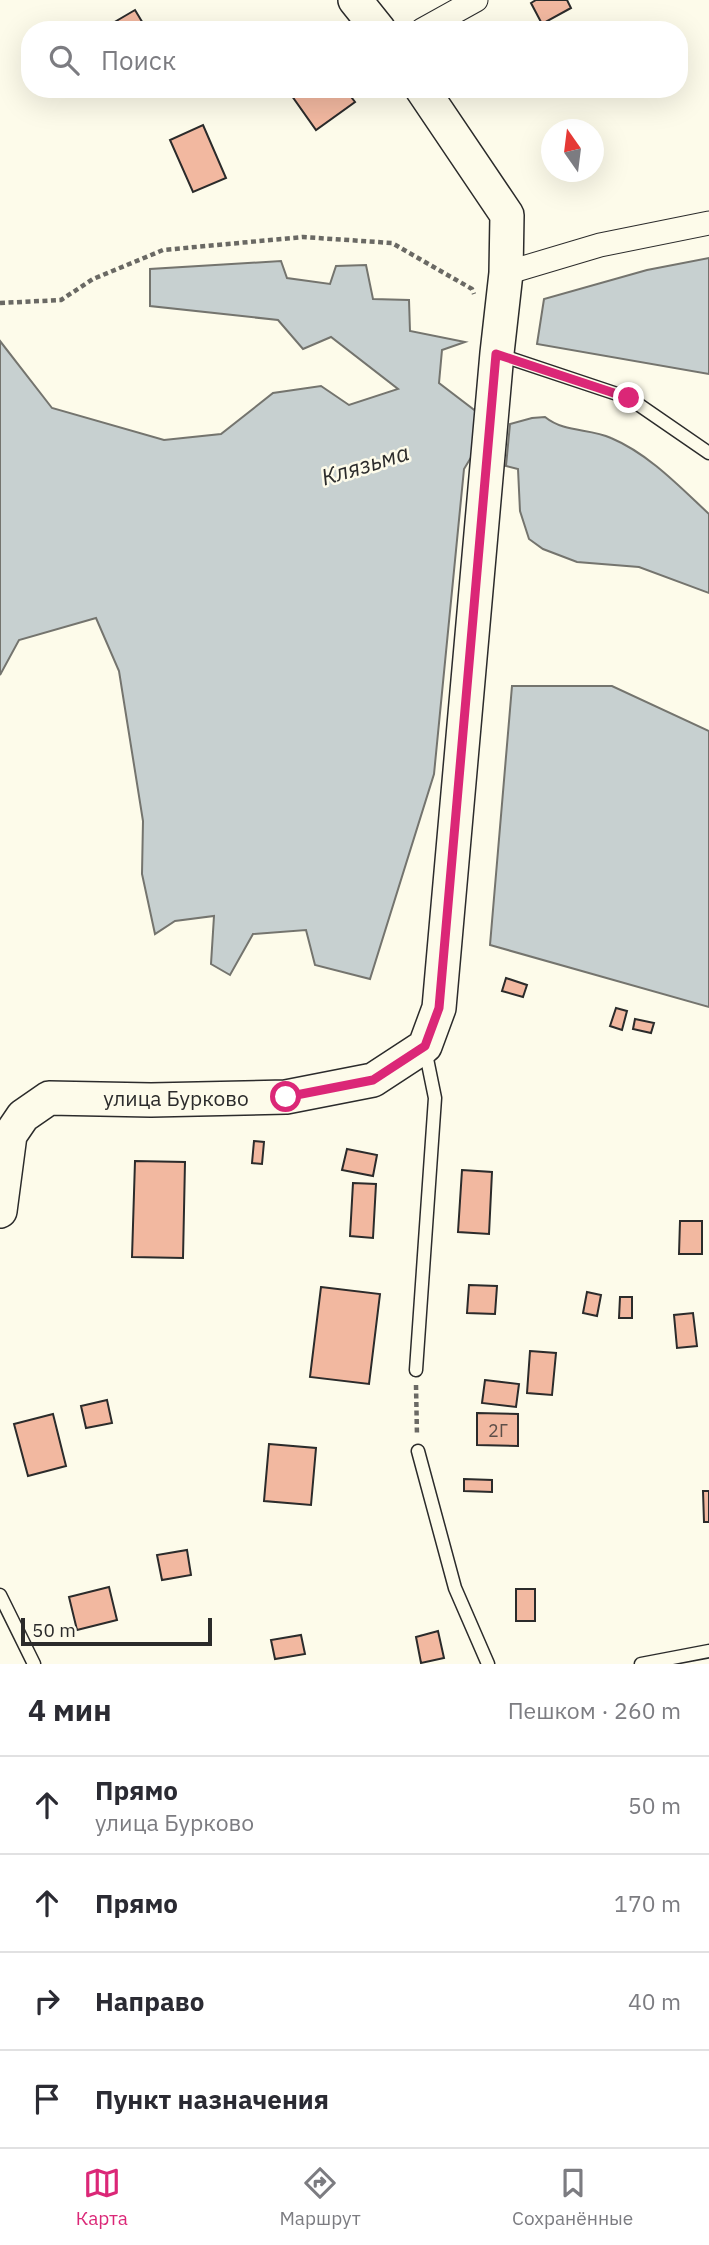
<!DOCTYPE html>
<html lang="ru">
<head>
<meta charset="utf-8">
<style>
	:root { --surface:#fff; --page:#f2f2f3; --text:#2b2b33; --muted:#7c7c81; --line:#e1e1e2; --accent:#db2777 }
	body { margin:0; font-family:"IBM Plex Sans",sans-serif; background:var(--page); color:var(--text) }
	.compass { position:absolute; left:541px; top:119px; width:63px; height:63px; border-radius:50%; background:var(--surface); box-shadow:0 7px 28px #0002; rotate:346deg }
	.scale { position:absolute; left:21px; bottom:18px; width:191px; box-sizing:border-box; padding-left:7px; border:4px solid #2b2b2b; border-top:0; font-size:19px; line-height:24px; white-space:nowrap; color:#2b2b2b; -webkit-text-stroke:5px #fdfbea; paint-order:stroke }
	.stop { position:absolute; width:21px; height:21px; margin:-16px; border:5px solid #db2777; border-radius:50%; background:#fff }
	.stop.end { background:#db2777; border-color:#fff; box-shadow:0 2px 7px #0008 }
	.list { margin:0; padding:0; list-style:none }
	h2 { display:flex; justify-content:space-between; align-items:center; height:91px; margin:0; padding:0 28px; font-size:30px }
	h2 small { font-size:23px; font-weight:400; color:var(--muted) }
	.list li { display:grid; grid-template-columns:46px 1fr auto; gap:21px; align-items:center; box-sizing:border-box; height:98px; padding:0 28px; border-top:2px solid var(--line) }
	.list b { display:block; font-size:26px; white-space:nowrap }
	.list p { margin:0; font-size:23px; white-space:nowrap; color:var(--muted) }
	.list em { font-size:23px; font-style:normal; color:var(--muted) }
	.icon { flex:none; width:38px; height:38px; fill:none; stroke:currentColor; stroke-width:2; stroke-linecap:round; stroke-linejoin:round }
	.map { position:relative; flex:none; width:709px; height:1664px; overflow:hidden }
	.search { position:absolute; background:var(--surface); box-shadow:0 7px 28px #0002; left:21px; right:21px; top:21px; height:77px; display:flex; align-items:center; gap:18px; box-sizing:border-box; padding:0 24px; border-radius:28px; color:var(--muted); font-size:26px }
	.sheet { height:483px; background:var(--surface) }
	nav { display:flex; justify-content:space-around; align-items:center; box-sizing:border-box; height:98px; border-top:2px solid var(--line); background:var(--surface); font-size:19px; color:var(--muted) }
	nav a { display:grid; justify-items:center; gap:4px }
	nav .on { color:var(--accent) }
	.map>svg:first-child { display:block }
</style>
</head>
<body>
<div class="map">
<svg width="709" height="1664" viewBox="0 0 709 1664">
	<rect width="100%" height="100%" fill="#fdfbea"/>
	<!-- water -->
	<g fill="#c7d0d0" stroke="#74746e" stroke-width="2">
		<polygon points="709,258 709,374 537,344 544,299 647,270"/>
		<polygon points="281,261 287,278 330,284 336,266 366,265 373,299 409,300 410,331 465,342 442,350 439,383 486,419 484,436 464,469 434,774 370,979 315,965 306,930 253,934 230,975 211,964 214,916 175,921 155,934 142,874 143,821 119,671 96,618 19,640 0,675 0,341 52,408 164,440 221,434 273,393 321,386 349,405 398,389 331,337 303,349 278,320 150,306 150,269"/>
		<path d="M545 417C565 433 589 428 611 438 649 454 680 487 709 514V593L639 567 577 562 543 549 529 539 520 511 518 469 506 466 510 424 532 418Z"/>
		<polygon points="512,686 612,686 709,731 709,1007 490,945"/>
	</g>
	<!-- building -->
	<g fill="#f2b8a0" stroke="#2b2b2b" stroke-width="2">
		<polygon points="536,0 567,0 571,8 542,24 531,3"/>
		<polygon points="135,10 147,30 101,30"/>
		<polygon points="287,89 345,89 355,102 316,130"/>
		<polygon points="203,125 226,178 193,192 170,140"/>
		<polygon points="506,978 527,985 523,997 502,991"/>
		<polygon points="616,1008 627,1011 622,1030 610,1026"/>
		<polygon points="635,1019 654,1023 651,1033 633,1029"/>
		<polygon points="254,1141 264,1142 262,1164 252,1163"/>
		<polygon points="347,1149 377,1155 373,1176 342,1170"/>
		<polygon points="135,1161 185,1162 183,1258 132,1257"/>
		<polygon points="462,1170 492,1172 489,1234 458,1232"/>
		<polygon points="353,1183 376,1184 373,1238 350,1236"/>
		<polygon points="680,1221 702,1221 702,1254 679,1254"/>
		<polygon points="469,1285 497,1286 495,1314 467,1313"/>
		<polygon points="321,1287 380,1294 369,1384 310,1377"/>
		<polygon points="587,1292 601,1295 597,1316 583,1313"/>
		<polygon points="620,1297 632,1297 632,1318 619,1318"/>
		<polygon points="693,1313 697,1346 677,1348 674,1315"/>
		<polygon points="530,1351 556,1353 552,1395 527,1393"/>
		<polygon points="485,1380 519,1384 516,1407 482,1403"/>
		<polygon points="107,1400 112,1423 86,1428 81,1406"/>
		<polygon points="477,1413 518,1414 518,1446 477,1445"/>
		<polygon points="53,1414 66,1466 28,1476 14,1424"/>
		<polygon points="269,1444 316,1448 311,1505 264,1501"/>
		<polygon points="464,1479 492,1480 492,1492 464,1491"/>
		<polygon points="703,1491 709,1491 709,1522 704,1522"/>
		<polygon points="187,1550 191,1575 162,1580 157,1555"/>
		<polygon points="109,1587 117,1620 77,1630 69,1597"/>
		<rect x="516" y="1589" width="19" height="32"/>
		<polygon points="438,1631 444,1658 421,1663 416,1637"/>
		<polygon points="301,1635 305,1654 275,1659 271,1640"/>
	</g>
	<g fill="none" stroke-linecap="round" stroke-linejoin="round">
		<!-- lane casing -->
		<g stroke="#2b2b2b" stroke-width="15">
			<g id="lane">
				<polyline points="500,355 629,398 709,453"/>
				<polyline points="416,1370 435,1098 425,1049"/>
				<polyline points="418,1451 455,1588 488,1664"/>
				<polyline points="0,1595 34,1664"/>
				<polyline points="641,1664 709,1651"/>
			</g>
		</g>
		<!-- street casing -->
		<g stroke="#2b2b2b" stroke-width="25">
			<g id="street">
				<polyline points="422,30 476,0"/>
				<polyline points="506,273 600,245 709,223"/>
			</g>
		</g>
		<!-- secondary casing -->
		<g stroke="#2b2b2b" stroke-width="36">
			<g id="secondary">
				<polyline points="355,0 379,30"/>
				<polyline points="0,1211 10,1135 23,1116 49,1098 151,1100 286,1097 373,1080 425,1046 439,1008 497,353 506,273 507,215 422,89"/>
			</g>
		</g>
		<!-- path -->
		<g stroke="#6a6964" stroke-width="4.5" stroke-dasharray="5 3.5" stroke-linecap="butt">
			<polyline points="0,303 61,300 93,279 163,250 303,237 392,243 472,289 474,294"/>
			<polyline points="416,1385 417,1436"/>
		</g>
		<!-- lane -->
		<use href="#lane" stroke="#fdfbea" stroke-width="12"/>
		<!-- street -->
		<use href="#street" stroke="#fdfbea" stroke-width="23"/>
		<!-- secondary -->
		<use href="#secondary" stroke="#fdfbea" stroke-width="33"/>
	</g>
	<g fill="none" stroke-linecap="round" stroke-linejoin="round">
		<!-- route -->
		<polyline stroke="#db2777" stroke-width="9" points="286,1097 373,1080 425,1046 439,1008 496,354 629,398"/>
	</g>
	<g text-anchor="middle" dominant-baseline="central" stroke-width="5" stroke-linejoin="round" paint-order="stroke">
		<!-- number labels -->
		<g font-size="18" fill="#5d4e48">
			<text x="498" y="1430">2Г</text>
		</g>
		<!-- street labels -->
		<g font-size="21" fill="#2b2b2b" stroke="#fdfbea">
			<text x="176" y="1098">улица Бурково</text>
		</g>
		<!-- water labels -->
		<g font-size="23" font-style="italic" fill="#2b2b2b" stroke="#fdfbea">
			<text transform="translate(365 464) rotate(-17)">Клязьма</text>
		</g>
	</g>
</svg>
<svg class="compass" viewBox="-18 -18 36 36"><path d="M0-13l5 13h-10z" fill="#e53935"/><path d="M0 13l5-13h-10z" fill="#7c7c81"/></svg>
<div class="scale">50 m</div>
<div class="stop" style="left:286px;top:1097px"></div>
<div class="stop end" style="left:629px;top:398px"></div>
<div class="search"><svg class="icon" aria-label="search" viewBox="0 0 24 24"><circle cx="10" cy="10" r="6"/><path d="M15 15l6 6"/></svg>Поиск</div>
</div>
<section class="sheet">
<h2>4 мин<small>Пешком · 260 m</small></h2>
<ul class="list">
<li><svg class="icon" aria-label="ahead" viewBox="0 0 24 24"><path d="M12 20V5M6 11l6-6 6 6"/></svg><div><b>Прямо</b><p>улица Бурково</p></div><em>50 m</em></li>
<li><svg class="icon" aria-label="ahead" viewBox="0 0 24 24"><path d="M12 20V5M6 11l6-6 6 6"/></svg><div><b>Прямо</b></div><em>170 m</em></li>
<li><svg class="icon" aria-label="right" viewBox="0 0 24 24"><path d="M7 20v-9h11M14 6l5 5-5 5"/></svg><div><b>Направо</b></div><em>40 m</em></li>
<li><svg class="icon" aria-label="arrive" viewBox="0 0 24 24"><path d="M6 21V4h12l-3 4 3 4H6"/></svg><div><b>Пункт назначения</b></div></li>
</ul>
</section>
<nav>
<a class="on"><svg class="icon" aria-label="map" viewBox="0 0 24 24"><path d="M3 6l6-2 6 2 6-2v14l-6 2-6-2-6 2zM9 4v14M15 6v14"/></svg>Карта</a>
<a><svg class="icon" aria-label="directions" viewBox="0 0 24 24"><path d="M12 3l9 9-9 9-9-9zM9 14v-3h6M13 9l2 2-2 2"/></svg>Маршрут</a>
<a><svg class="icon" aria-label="saved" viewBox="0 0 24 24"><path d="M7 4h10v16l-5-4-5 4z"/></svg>Сохранённые</a>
</nav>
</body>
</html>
